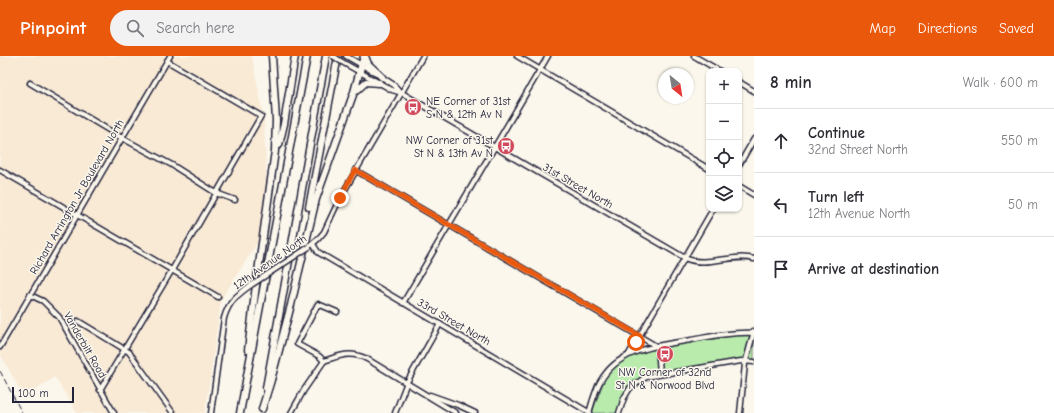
<!DOCTYPE html>
<html lang="en">
<head>
<meta charset="utf-8">
<style>
	:root { --surface:#fff; --page:#f2f2f3; --text:#2b2b33; --muted:#7c7c81; --line:#e1e1e2; --accent:#ea580c }
	body { margin:0; font-family:"Comic Neue",sans-serif; background:var(--page); color:var(--text) }
	.controls { position:absolute; right:12px; top:12px; display:grid; overflow:hidden; border-radius:8px; box-shadow:0 1px 3px #0004 }
	.controls button { width:36px; height:36px; display:grid; place-items:center; padding:0; border:0; border-bottom:1px solid var(--line); background:var(--surface); color:var(--text); font:20px sans-serif }
	.compass { position:absolute; left:658px; top:12px; width:36px; height:36px; border-radius:50%; background:var(--surface); box-shadow:0 1px 3px #0004; rotate:150deg }
	.scale { position:absolute; left:12px; bottom:10px; width:62px; box-sizing:border-box; padding-left:4px; border:2px solid #22223b; border-top:0; font-size:11px; line-height:14px; white-space:nowrap; color:#22223b; -webkit-text-stroke:3px #fbf7ec; paint-order:stroke }
	.stop { position:absolute; width:12px; height:12px; margin:-9px; border:3px solid #ea580c; border-radius:50%; background:#fff }
	.stop.end { background:#ea580c; border-color:#fff; box-shadow:0 1px 4px #0008 }
	.list { margin:0; padding:0; list-style:none }
	h2 { display:flex; justify-content:space-between; align-items:center; height:52px; margin:0; padding:0 16px; font-size:17px }
	h2 small { font-size:13px; font-weight:400; color:var(--muted) }
	.list li { display:grid; grid-template-columns:26px 1fr auto; gap:12px; align-items:center; box-sizing:border-box; height:64px; padding:0 16px; border-top:1px solid var(--line) }
	.list b { display:block; font-size:15px; white-space:nowrap }
	.list p { margin:0; font-size:13px; white-space:nowrap; color:var(--muted) }
	.list em { font-size:13px; font-style:normal; color:var(--muted) }
	.icon { flex:none; width:22px; height:22px; fill:none; stroke:currentColor; stroke-width:2; stroke-linecap:round; stroke-linejoin:round }
	.map { position:relative; flex:none; width:754px; height:357px; overflow:hidden }
	header { display:flex; align-items:center; gap:24px; box-sizing:border-box; height:56px; padding:0 20px; background:var(--accent); color:#fff }
	header strong { font-size:19px }
	nav { display:flex; gap:22px; margin-inline-start:auto; font-size:14px }
	.search { width:280px; height:36px; background:var(--page); display:flex; align-items:center; gap:10px; box-sizing:border-box; padding:0 14px; border-radius:22px; color:var(--muted); font-size:15px }
	main { display:flex }
	aside { flex:1; background:var(--surface) }
	.map>svg:first-child { display:block }
</style>
</head>
<body>
<header>
<strong>Pinpoint</strong>
<div class="search"><svg class="icon" aria-label="search" viewBox="0 0 24 24"><circle cx="10" cy="10" r="6"/><path d="M15 15l6 6"/></svg>Search here</div>
<nav><a>Map</a><a>Directions</a><a>Saved</a></nav>
</header>
<main>
<div class="map">
<svg width="754" height="357" viewBox="0 0 754 357">
	<rect width="100%" height="100%" fill="#fbf7ec"/>
	<filter id="ink" filterUnits="userSpaceOnUse"><feTurbulence type="fractalNoise" baseFrequency=".025" numOctaves="2"/><feDisplacementMap in="SourceGraphic" scale="8" xChannelSelector="R" yChannelSelector="G"/><feConvolveMatrix kernelMatrix="1 2 1 2 8 2 1 2 1" color-interpolation-filters="sRGB"/></filter>
	<g filter="url(#ink)">
		<!-- built -->
		<polygon fill="#f9ead6" points="0,0 252,0 264,63 267,139 259,184 221,244 205,357 77,357 55,321 24,341 0,298"/>
		<!-- green -->
		<polygon fill="#b9ebac" stroke="#6e8674" points="737,279 754,280 754,304 745,302 643,320 629,331 620,357 592,357 605,322 612,313 622,305 643,294"/>
		<g fill="none" stroke-linecap="round" stroke-linejoin="round">
			<!-- minor casing -->
			<g stroke="#22223b" stroke-width="7">
				<g id="minor">
					<polyline points="346,0 374,16"/>
					<polyline points="517,0 709,113"/>
					<polyline points="694,0 720,15"/>
					<path d="M342 6 392 34 402 37 685 202C706 212 732 197 754 203"/>
					<polyline points="380,20 394,29 401,37"/>
					<polyline points="739,26 754,35"/>
					<polyline points="30,27 122,82 172,109 216,137 235,144"/>
					<polyline points="739,109 754,83"/>
					<polyline points="0,114 218,241"/>
					<polyline points="355,114 656,290"/>
					<polyline points="739,130 754,139"/>
					<polyline points="313,188 318,196 321,198 590,357"/>
					<polyline points="311,189 318,183 324,176 340,142 423,0"/>
					<polyline points="30,239 43,245 59,261 114,357"/>
					<polyline points="403,247 548,0"/>
					<polyline points="78,265 129,296 173,357"/>
					<polyline points="658,290 660,318"/>
					<polyline points="0,291 170,0"/>
					<polyline points="629,298 713,153"/>
					<path d="M324 305C340 299 351 295 367 303L456 357"/>
					<polyline points="324,305 319,300 297,288 318,248 337,256"/>
					<polyline points="100,334 172,214 261,60 167,5"/>
					<polyline points="430,339 458,349 475,357"/>
					<path d="M211 357 224 262C229 245 237 239 251 229"/>
					<polyline points="291,357 304,334 324,305"/>
					<polyline points="395,357 407,326 440,268"/>
					<path d="M589 357C592 347 595 335 600 326 619 292 657 290 691 284 712 280 732 276 754 277"/>
					<polyline points="619,357 624,342 630,332 646,321 741,305 754,306"/>
					<polyline points="740,357 745,308 754,275"/>
				</g>
			</g>
			<!-- highway casing -->
			<g stroke="#22223b" stroke-width="9">
				<g id="highway">
					<polyline points="365,0 368,8 382,21"/>
					<polyline points="356,35 366,26 379,27"/>
					<polyline points="279,89 284,68 295,0"/>
					<polyline points="309,151 338,0"/>
					<polyline points="248,294 255,237 275,95 276,64 272,0"/>
					<polyline points="266,332 326,0"/>
					<polyline points="262,353 271,324 291,249 316,143 354,36 364,0"/>
					<polyline points="240,357 307,0"/>
				</g>
			</g>
			<!-- minor -->
			<use href="#minor" stroke="#fbf7ec" stroke-width="4"/>
			<!-- highway -->
			<use href="#highway" stroke="#fbf7ec" stroke-width="6"/>
			<!-- rail -->
			<polyline stroke="#22223b" stroke-width="1" stroke-dasharray="6 3" stroke-linecap="butt" points="0,315 22,357"/>
			<!-- minor-bridge casing -->
			<g stroke="#22223b" stroke-width="7" stroke-linecap="butt">
				<g id="minor-bridge">
					<polyline points="333,0 342,6"/>
					<polyline points="251,229 309,191"/>
				</g>
			</g>
			<!-- minor-bridge -->
			<use href="#minor-bridge" stroke="#fbf7ec" stroke-width="4"/>
		</g>
	</g>
	<g fill="none" stroke-linecap="round" stroke-linejoin="round" filter="url(#ink)">
		<!-- route -->
		<polyline stroke="#ea580c" stroke-width="5" points="340,142 355,114 640,280 636,286"/>
	</g>
	<!-- icons -->
	<defs>
		<g id="bus-disc" transform="scale(0.9)"><circle r="9.5" fill="#d1495b" stroke="#fbf7ec"/><path d="M-5-6H5V4H4V6H2V4H-2V6H-4V4H-5ZM-3.5-4V0h7V-4ZM-3.5 1.2v1.5H-2V1.2ZM2 1.2v1.5H3.5V1.2Z" fill="#fff"/></g>
	</defs>
	<g fill-rule="evenodd">
		<use href="#bus-disc" x="413" y="51"/>
		<use href="#bus-disc" x="506" y="90"/>
		<use href="#bus-disc" x="665" y="298"/>
	</g>
	<g text-anchor="middle" dominant-baseline="central" stroke-width="3" stroke-linejoin="round" paint-order="stroke">
		<!-- poi labels -->
		<g font-size="11" fill="#22223b" stroke="#fbf7ec" text-anchor="start">
			<text x="426" y="45">NE Corner of 31st<tspan x="426" dy="13">S N &amp; 12th Av N</tspan></text>
			<text x="493" y="84" text-anchor="end">NW Corner of 31st<tspan x="493" dy="13">St N &amp; 13th Av N</tspan></text>
			<text x="665" y="316" text-anchor="middle">NW Corner of 32nd<tspan x="665" dy="13">St N &amp; Norwood Blvd</tspan></text>
		</g>
		<!-- street labels -->
		<g font-size="11" fill="#22223b" stroke="#fbf7ec">
			<text transform="translate(578 130) rotate(30)">31st Street North</text>
			<text transform="translate(77 141) rotate(-60)">Richard Arrington Jr Boulevard North</text>
			<text transform="translate(270 206) rotate(-35)">12th Avenue North</text>
			<text transform="translate(454 266) rotate(30)">33rd Street North</text>
			<text transform="translate(85 289) rotate(60)">Vanderbilt Road</text>
		</g>
	</g>
</svg>
<div class="controls">
<button>+</button>
<button>−</button>
<button><svg class="icon" aria-label="locate" viewBox="0 0 24 24"><circle cx="12" cy="12" r="6"/><path d="M12 2v4M12 18v4M2 12h4M18 12h4"/></svg></button>
<button><svg class="icon" aria-label="layers" viewBox="0 0 24 24"><path d="M12 4l9 5-9 5-9-5zM3 14l9 5 9-5"/></svg></button>
</div>
<svg class="compass" viewBox="-18 -18 36 36"><path d="M0-13l5 13h-10z" fill="#e53935"/><path d="M0 13l5-13h-10z" fill="#7c7c81"/></svg>
<div class="scale">100 m</div>
<div class="stop" style="left:636px;top:286px"></div>
<div class="stop end" style="left:340px;top:142px"></div>
</div>
<aside>
<h2>8 min<small>Walk · 600 m</small></h2>
<ul class="list">
<li><svg class="icon" aria-label="ahead" viewBox="0 0 24 24"><path d="M12 20V5M6 11l6-6 6 6"/></svg><div><b>Continue</b><p>32nd Street North</p></div><em>550 m</em></li>
<li><svg class="icon" aria-label="left" viewBox="0 0 24 24"><path d="M17 20v-9H6M10 6l-5 5 5 5"/></svg><div><b>Turn left</b><p>12th Avenue North</p></div><em>50 m</em></li>
<li><svg class="icon" aria-label="arrive" viewBox="0 0 24 24"><path d="M6 21V4h12l-3 4 3 4H6"/></svg><div><b>Arrive at destination</b></div></li>
</ul>
</aside>
</main>
</body>
</html>
